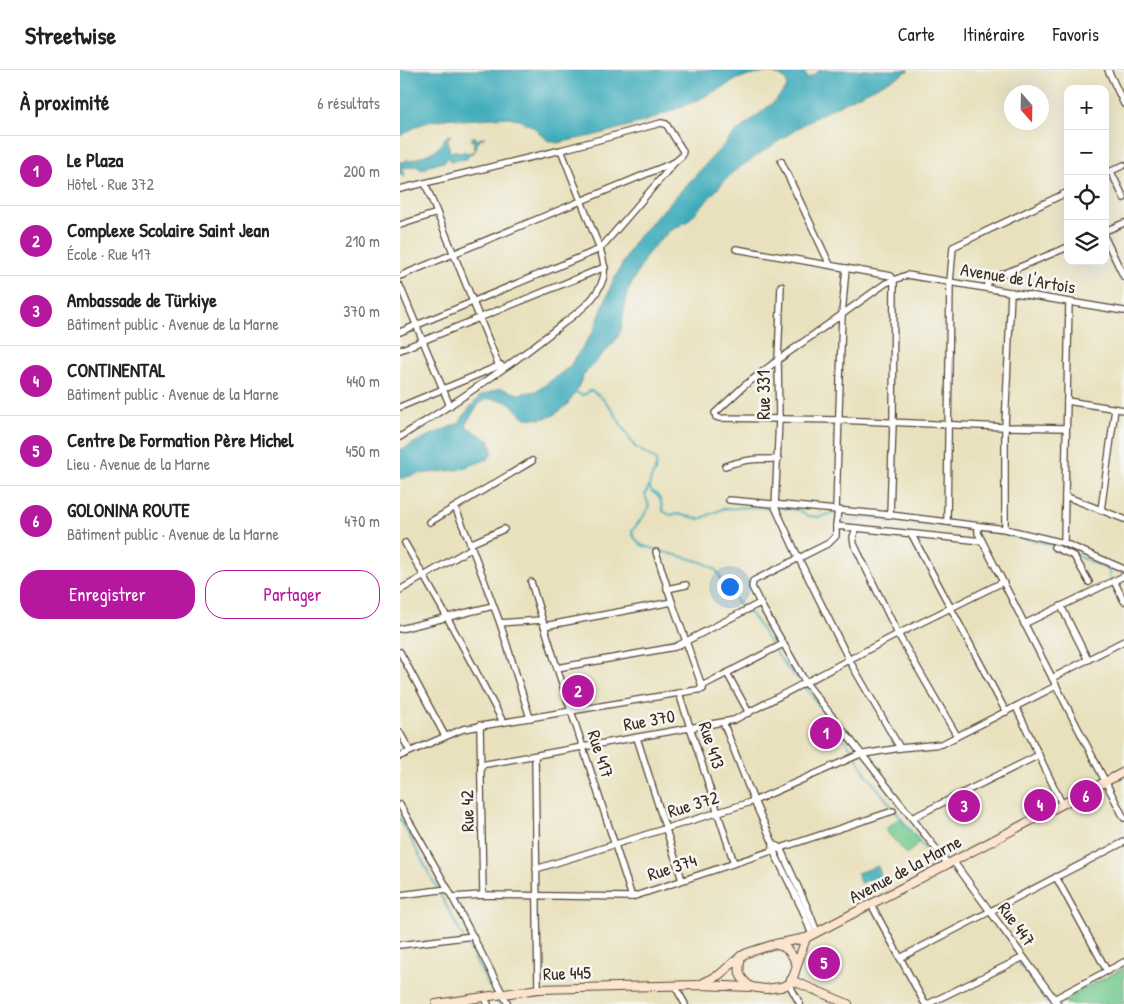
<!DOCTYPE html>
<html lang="fr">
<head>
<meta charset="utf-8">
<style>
	:root { --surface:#fff; --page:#f2f2f2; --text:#222; --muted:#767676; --line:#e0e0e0; --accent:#b5179e }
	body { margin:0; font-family:"Patrick Hand",sans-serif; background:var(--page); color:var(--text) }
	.controls { position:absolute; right:15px; top:15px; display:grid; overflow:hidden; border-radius:10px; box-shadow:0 5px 20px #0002 }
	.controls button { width:45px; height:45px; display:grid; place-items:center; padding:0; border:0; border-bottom:1px solid var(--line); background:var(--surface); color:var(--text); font:25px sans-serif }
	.compass { position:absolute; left:604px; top:15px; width:45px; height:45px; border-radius:50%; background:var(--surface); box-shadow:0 5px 20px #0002; rotate:160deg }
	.you { position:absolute; left:329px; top:516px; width:18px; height:18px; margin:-12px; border:4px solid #fff; border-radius:50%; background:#1a73e8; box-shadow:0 0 0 8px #1a73e833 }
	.badge { display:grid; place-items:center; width:32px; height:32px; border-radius:50%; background:var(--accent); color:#fff; font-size:16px; font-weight:700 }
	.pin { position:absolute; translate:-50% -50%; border:2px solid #fff; box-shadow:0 1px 5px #0006 }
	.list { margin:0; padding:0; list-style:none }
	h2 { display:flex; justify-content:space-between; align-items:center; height:65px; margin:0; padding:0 20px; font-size:21px }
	h2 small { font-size:16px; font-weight:400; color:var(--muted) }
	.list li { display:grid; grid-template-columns:32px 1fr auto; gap:15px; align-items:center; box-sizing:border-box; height:70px; padding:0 20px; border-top:1px solid var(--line) }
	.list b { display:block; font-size:19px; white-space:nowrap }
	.list p { margin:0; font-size:16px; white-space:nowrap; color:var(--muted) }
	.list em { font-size:16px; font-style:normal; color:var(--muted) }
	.actions { display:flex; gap:10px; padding:15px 20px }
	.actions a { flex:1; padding:11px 0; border:1px solid var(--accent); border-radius:20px; text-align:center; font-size:18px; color:var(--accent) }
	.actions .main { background:var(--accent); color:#fff }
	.icon { flex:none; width:28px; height:28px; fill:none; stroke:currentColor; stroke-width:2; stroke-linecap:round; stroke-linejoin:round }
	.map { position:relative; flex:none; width:724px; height:934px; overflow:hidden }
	header { display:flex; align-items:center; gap:30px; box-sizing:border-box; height:70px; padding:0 25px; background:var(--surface); border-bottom:1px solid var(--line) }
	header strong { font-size:24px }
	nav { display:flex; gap:28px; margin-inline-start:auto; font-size:18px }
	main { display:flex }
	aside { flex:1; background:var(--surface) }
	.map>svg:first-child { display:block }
</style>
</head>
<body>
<header>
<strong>Streetwise</strong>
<nav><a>Carte</a><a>Itinéraire</a><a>Favoris</a></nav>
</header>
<main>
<aside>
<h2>À proximité<small>6 résultats</small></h2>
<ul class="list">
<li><span class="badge">1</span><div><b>Le Plaza</b><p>Hôtel · Rue 372</p></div><em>200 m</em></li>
<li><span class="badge">2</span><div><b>Complexe Scolaire Saint Jean</b><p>École · Rue 417</p></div><em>210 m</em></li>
<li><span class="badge">3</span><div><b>Ambassade de Türkiye</b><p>Bâtiment public · Avenue de la Marne</p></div><em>370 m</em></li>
<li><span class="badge">4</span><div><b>CONTINENTAL</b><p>Bâtiment public · Avenue de la Marne</p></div><em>440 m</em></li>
<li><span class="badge">5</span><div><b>Centre De Formation Père Michel</b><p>Lieu · Avenue de la Marne</p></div><em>450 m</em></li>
<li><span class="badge">6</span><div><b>GOLONINA ROUTE</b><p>Bâtiment public · Avenue de la Marne</p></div><em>470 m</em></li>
</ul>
<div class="actions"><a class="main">Enregistrer</a><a>Partager</a></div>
</aside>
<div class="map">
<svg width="724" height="934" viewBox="0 0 724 934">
	<rect width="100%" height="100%" fill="#f6f6f2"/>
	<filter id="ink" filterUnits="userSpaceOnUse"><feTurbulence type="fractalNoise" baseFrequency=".02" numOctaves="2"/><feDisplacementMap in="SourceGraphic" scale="10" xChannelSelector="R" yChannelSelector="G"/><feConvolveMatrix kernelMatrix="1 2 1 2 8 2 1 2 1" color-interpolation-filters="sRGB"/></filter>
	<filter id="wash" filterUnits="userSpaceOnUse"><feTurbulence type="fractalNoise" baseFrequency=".0096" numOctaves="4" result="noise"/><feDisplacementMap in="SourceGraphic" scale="20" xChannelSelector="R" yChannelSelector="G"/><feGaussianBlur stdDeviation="1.12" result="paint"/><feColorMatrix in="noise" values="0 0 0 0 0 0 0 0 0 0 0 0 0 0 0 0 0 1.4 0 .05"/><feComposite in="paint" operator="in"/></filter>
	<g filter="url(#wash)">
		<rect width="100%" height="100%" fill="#e9e1bd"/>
		<!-- green -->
		<g fill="#72c98e" stroke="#567a56">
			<polygon points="499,748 520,772 507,784 485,760"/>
			<polygon points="724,898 724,934 667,934 663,929"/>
		</g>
		<!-- water -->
		<g fill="#3eacbb" stroke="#3c6b6c">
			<polygon points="0,0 404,0 406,6 409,8 420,0 509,0 501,5 439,35 407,52 333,102 288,151 270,161 258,172 246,186 227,223 221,260 216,270 184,304 176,322 167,335 161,340 152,346 141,349 126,348 116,340 110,333 100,330 88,329 80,333 66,353 67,357 90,371 92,378 92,384 88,389 58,400 17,404 0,409 0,380 26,367 59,353 67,341 80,326 101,318 118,324 137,321 169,297 194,260 212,213 236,169 334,64 375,31 387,17 386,10 380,6 368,2 340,8 296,31 246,51 196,65 157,73 147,70 132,56 117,49 109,47 62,50 52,48 32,51 19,55 0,66"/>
			<path d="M49 65 51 66 47 69 49 71 47 74 49 75V81L54 82 55 80 61 83 65 81 67 83 72 82 76 78 73 77V75L74 74V71H71L72 67H76V70L85 67 80 70 76 76 77 78 73 83 69 84 67 89 50 91V89L48 88 44 92 29 95 27 98 21 100V97L16 96 5 98 3 97 1 98 5 107 0 105V91L5 93V91L7 89 9 91C19 87 42 81 44 69Z"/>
			<polygon points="478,796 481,806 460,813 457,803"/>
		</g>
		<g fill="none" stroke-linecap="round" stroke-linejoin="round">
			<!-- stream -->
			<g stroke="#3eacbb" stroke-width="2">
				<path d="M175 322 182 325 186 324 189 321H192L201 327 211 338 235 377 255 389 257 395 255 398V402L252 406 249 416 252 422C261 425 261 433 263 441L270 445 277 444 300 449 322 439 351 437 382 438 399 440 408 446 421 447 427 444 435 445 449 451H459L465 447 524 454 526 455H537L588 461 653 475"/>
				<path d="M249 416 245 425 249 436 245 444 232 461 234 467 241 475C251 478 261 481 271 484 286 488 320 492 321 511L332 522 336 531 346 542 350 543 358 554 372 577"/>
				<polyline points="676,485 709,500 710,513 724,537"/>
				<path d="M375 581C383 593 389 602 401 611L453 681 466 704 538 795"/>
				<polyline points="0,749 93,923"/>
				<polyline points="619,893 649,934"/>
				<polyline points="95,927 98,934"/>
			</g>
		</g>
	</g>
	<g filter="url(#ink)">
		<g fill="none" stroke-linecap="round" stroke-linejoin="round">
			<!-- street casing -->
			<g stroke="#554536" stroke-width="8">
				<g id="street">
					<polyline points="708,0 724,34"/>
					<polyline points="381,91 430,195"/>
					<polyline points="711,102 724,128"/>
					<polyline points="705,104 724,95"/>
					<polyline points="25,113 99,296"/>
					<polyline points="0,119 161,80 261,53 266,54 283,81 282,86 275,92"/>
					<polyline points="0,155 37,143"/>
					<polyline points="705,161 724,153"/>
					<polyline points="705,168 724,207"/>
					<polyline points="336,179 491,206 494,211 493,352 490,445"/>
					<polyline points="0,206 275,92 200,179 0,262"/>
					<polyline points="0,216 50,336"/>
					<polyline points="381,216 378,290 379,349 375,437 399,489 449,590 500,678"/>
					<polyline points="587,218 588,212 591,209 668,177"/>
					<polyline points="0,280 205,197"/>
					<polyline points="667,331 724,340"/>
					<polyline points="0,337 101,295"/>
					<polyline points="666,358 605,357 439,350 319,348 316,347 315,343 344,316 378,290 486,213 507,205 724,241"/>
					<path d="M0 367C52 335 103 301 151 263 169 248 196 233 203 209 206 199 203 189 200 179L161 80"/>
					<path d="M325 396C346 389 356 389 378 389"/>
					<polyline points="665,426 724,449"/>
					<polyline points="329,430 490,445 605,459 605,357 611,222"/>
					<polyline points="55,437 72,478 100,553 130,648"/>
					<polyline points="436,440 442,244 446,198"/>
					<polyline points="701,440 715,339"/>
					<polyline points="30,452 132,391"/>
					<polyline points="547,452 550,212 553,177 668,122"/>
					<polyline points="436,456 438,440"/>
					<polyline points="578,456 578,463 724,748"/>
					<polyline points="456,458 436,456 436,466 429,473 353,511 352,517 360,533 406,613 548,794"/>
					<polyline points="605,459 664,473 724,499"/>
					<polyline points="512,465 606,642"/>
					<polyline points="5,473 47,547 103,652"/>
					<polyline points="664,473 669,232"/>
					<polyline points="70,474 104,459"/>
					<polyline points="654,477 674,486 689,512"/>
					<polyline points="714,511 724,531"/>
					<polyline points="131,512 157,598 232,827"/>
					<polyline points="267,519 286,515"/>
					<polyline points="0,520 72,478"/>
					<polyline points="661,536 688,590"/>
					<polyline points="100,553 142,550"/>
					<polyline points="624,554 724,506"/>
					<polyline points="144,556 272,532"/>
					<polyline points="0,559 93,536"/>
					<polyline points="0,582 45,666"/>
					<polyline points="157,598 275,577 360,533"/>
					<polyline points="327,603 349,643"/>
					<polyline points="652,608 724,571"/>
					<polyline points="302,616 383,574"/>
					<polyline points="279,623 334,793"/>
					<polyline points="616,637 662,734"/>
					<polyline points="323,652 354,731 373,773 373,780 403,841 412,865"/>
					<polyline points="80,655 83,825"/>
					<polyline points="0,663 10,681"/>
					<polyline points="557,666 498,564 454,474 453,467 456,458 582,471"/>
					<polyline points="237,668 282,810"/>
					<polyline points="0,686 63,659 303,619 272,532 256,482"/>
					<polyline points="135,686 138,919"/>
					<polyline points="81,695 334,650 498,564 603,512"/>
					<polyline points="0,735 48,819 108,934"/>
					<polyline points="512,748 639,685"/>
					<polyline points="377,776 380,778 408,839 417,862"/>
					<polyline points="553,791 658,934"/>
					<polyline points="136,799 354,731 458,685 500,678 542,674 656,616"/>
					<polyline points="656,807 707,901"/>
					<polyline points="0,825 48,819"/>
					<polyline points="52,827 83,825 232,827 493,741"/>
					<polyline points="471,834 525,934"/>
					<polyline points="0,875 73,866"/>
					<polyline points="500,888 724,772"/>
					<polyline points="389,914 400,934"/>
					<polyline points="275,916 285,934"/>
					<polyline points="84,927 88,934"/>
					<polyline points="654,929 724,892"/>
					<polyline points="528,934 622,888"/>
				</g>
			</g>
			<!-- secondary casing -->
			<g stroke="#554536" stroke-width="10">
				<g id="secondary">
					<path d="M377 875C388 877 392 884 397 895"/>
					<path d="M341 886C338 902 338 907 351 917"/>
					<polyline points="391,910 448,934"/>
					<polyline points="299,915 319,905 341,886 347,883 375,874 406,868 724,702"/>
					<polyline points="36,934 138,919 299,915 351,917 365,919 381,917 389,914 394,905 397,895 406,868"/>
				</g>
			</g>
			<!-- street -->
			<use href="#street" stroke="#fff" stroke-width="5.5"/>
			<!-- secondary -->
			<use href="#secondary" stroke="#fbe5cf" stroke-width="8"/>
		</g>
	</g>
	<g text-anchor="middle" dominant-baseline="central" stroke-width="5" stroke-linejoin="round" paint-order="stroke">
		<!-- street labels -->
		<g font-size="18" fill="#3b2a1e" stroke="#f6f6f2">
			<text transform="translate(618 208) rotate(9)">Avenue de l'Artois</text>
			<text transform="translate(363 325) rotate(-90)">Rue 331</text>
			<text transform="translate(249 650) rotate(-10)">Rue 370</text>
			<text transform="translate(312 675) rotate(72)">Rue 413</text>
			<text transform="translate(201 684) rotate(72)">Rue 417</text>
			<text transform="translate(293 734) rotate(-17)">Rue 372</text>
			<text transform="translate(67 741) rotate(-91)">Rue 42</text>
			<text transform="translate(272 797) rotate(-18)">Rue 374</text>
			<text transform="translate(505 799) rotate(-28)">Avenue de la Marne</text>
			<text transform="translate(617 854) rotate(54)">Rue 447</text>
			<text transform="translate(167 903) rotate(-2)">Rue 445</text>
		</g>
	</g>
</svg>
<div class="controls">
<button>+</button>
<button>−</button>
<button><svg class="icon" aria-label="locate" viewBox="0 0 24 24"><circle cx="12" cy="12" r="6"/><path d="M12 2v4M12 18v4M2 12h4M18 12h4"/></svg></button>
<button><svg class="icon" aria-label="layers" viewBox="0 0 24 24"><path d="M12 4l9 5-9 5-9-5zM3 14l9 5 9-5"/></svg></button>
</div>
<svg class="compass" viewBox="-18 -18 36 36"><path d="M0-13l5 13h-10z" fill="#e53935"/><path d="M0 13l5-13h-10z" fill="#767676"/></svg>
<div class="you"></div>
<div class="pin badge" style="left:426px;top:663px">1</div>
<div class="pin badge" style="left:178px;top:621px">2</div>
<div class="pin badge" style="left:564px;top:736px">3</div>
<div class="pin badge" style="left:640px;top:735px">4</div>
<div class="pin badge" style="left:424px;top:893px">5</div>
<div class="pin badge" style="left:686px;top:726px">6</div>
</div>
</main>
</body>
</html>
